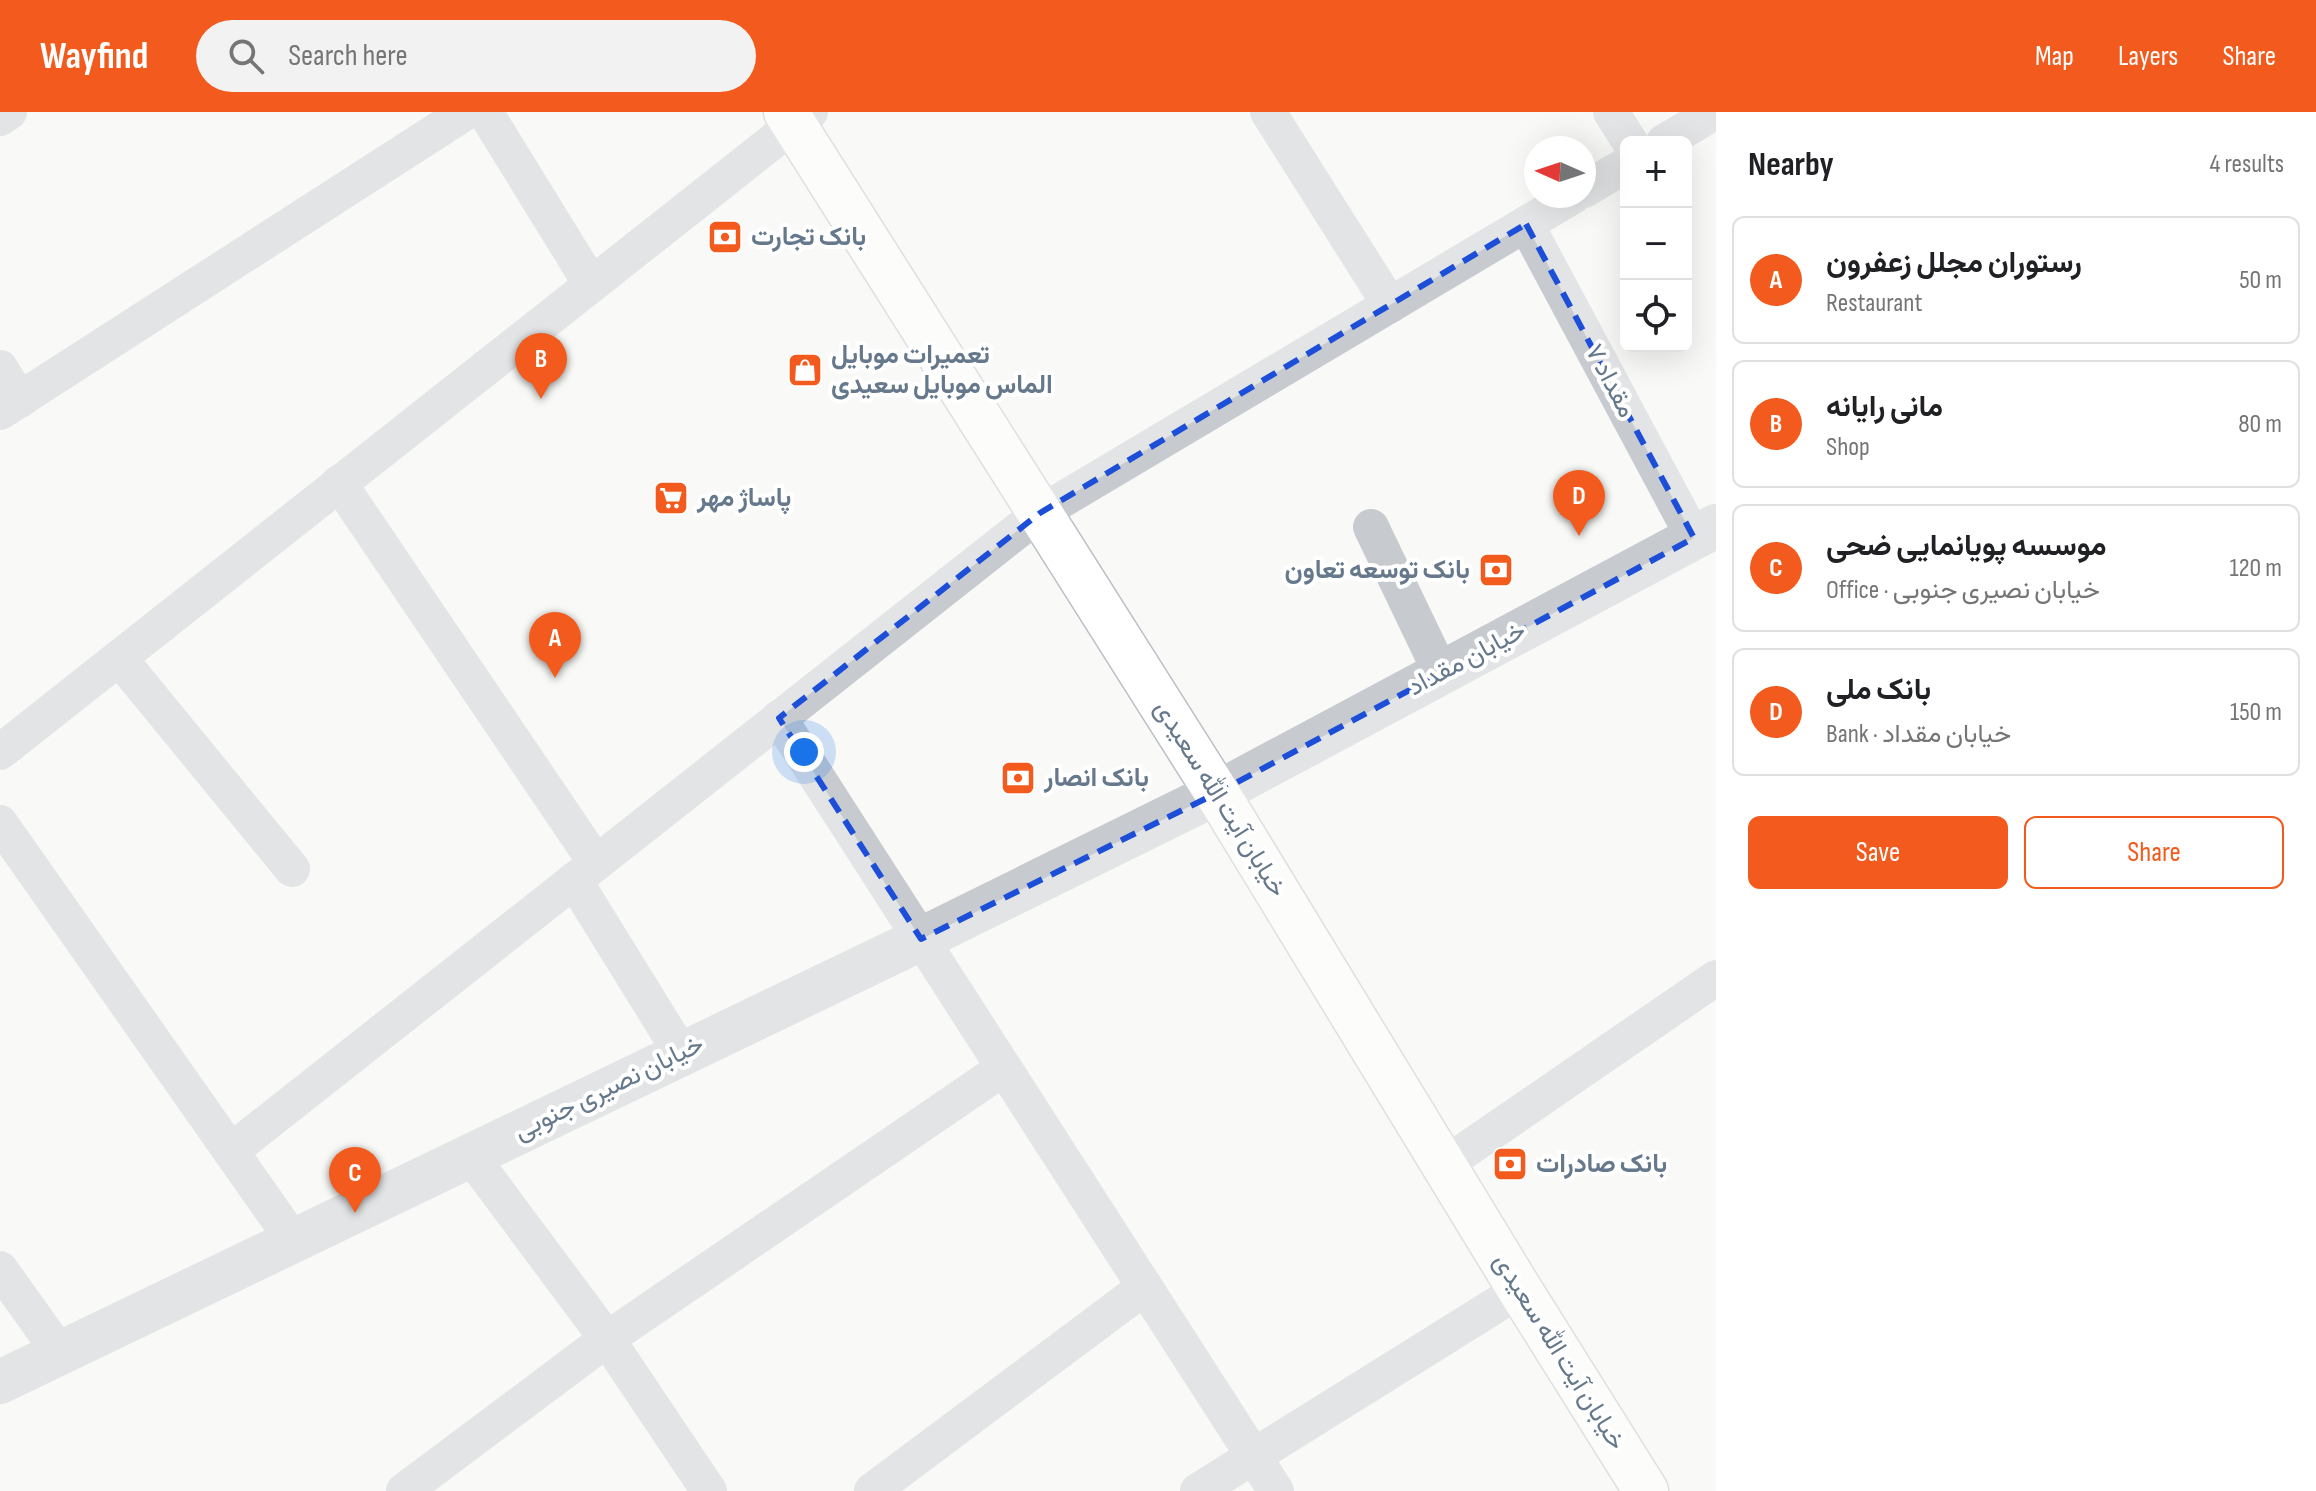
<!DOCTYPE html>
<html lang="en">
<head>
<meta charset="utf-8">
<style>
	:root { --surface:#fff; --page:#f2f2f2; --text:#202124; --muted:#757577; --line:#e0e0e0; --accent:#f35b1e }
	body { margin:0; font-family:"Sofia Sans Condensed",Vazirmatn,sans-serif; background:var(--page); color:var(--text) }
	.controls { position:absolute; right:24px; top:24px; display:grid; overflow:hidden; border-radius:12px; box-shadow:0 8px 32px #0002 }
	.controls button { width:72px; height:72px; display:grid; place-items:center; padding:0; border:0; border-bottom:2px solid var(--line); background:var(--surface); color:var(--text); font:40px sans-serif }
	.compass { position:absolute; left:1524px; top:24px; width:72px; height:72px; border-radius:50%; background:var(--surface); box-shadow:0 8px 32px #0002; rotate:273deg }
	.you { position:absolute; left:804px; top:640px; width:28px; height:28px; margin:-20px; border:6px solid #fff; border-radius:50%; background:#1a73e8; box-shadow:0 0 0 12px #1a73e833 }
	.badge { display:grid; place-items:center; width:52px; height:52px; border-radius:50%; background:var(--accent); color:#fff; font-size:26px; font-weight:700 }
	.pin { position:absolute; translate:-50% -66px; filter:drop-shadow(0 2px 4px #0008) }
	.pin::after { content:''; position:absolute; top:42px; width:28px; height:24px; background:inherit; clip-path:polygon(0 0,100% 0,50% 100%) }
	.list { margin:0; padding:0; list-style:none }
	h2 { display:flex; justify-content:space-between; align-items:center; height:104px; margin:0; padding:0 32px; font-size:34px }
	h2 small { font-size:26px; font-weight:400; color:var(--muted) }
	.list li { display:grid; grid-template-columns:52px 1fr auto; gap:24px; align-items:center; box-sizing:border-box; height:128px; margin:0 16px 16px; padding:0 16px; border:2px solid var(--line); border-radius:12px }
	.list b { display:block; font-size:30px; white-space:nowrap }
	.list p { margin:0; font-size:26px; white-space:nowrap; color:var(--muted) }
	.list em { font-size:26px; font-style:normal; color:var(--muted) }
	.actions { display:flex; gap:16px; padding:24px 32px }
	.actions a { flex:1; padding:18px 0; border:2px solid var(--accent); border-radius:12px; text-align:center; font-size:28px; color:var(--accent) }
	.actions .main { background:var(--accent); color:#fff }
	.icon { flex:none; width:44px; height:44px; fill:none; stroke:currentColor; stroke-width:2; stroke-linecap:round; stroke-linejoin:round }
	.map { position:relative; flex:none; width:1716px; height:1379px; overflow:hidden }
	header { display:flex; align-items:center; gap:48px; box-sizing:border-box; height:112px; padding:0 40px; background:var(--accent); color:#fff }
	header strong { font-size:38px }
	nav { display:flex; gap:44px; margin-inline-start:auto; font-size:28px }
	.search { width:560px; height:72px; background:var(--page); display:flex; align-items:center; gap:20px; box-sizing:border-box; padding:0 28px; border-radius:44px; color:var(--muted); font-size:30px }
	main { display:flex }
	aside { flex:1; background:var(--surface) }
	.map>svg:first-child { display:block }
</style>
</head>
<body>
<header>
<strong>Wayfind</strong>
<div class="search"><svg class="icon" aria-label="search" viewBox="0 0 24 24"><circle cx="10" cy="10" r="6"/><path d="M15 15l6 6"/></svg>Search here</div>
<nav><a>Map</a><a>Layers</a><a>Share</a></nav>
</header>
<main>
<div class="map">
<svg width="1716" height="1379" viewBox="0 0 1716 1379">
	<rect width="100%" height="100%" fill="#f9f9f7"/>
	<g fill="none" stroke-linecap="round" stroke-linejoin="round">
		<!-- secondary casing -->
		<g stroke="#bbc0c5" stroke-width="47">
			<polyline id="secondary" points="786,0 1217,681 1520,1178 1646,1379"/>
		</g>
		<!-- minor -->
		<g stroke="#c7cbcf" stroke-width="36">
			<polyline points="485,0 591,172"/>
			<polyline points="1268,0 1390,193"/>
			<polyline points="1611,0 1630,30"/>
			<polyline points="0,6 9,0"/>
			<polyline points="1664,30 1715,0"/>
			<polyline points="1584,78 1626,53"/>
			<polyline points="1526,112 1694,426"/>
			<polyline points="0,256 20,288"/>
			<polyline points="0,300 466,0"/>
			<polyline points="339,371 596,751"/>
			<polyline points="1371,415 1441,561"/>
			<polyline points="119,546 292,757"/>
			<polyline points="779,606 1276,1379"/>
			<polyline points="0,640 810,0"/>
			<polyline points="0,711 293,1128"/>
			<polyline points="574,768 681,941"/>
			<polyline points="231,1039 1040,401 1573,84"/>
			<polyline points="470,1043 607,1227 709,1379"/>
			<polyline points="1444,1053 1716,866"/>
			<polyline points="0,1157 60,1241"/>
			<polyline points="404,1379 607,1227 1004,956"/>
			<polyline points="872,1379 1145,1175"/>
			<polyline points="1198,1379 1520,1178"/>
		</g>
		<!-- tertiary -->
		<polyline stroke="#c7cbcf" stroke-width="44" points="0,1270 921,827 1217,681 1716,414"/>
		<!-- secondary -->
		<use href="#secondary" stroke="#fff" stroke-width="44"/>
	</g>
	<!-- marked area -->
	<path d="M0 0H1716V1379H0ZM1526 112 1694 426 1217 681 921 827 779 606 1040 401Z" fill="#f9f9f7" fill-opacity=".55" fill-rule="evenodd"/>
	<path fill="none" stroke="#1d4ed8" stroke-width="6" stroke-dasharray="16 10" stroke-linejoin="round" d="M1526 112 1694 426 1217 681 921 827 779 606 1040 401Z"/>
	<!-- icons -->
	<defs>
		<g id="bank-square" transform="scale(1.8)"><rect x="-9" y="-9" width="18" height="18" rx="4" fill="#f35b1e" stroke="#fff"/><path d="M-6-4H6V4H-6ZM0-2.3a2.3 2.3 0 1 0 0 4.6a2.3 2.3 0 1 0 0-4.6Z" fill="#fff"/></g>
		<g id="shop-square" transform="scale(1.8)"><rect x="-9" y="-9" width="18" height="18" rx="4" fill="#f35b1e" stroke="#fff"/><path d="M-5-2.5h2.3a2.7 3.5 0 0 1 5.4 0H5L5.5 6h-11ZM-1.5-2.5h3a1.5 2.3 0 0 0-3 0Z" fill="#fff"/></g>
		<g id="supermarket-square" transform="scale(1.8)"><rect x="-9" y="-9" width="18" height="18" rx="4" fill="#f35b1e" stroke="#fff"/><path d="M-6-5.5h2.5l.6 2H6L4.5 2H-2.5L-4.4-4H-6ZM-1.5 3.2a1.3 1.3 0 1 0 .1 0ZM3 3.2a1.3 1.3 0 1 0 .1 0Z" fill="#fff"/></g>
	</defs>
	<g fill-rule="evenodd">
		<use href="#bank-square" x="725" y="125"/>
		<use href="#shop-square" x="805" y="258"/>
		<use href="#supermarket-square" x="671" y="386"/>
		<use href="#bank-square" x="1496" y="458"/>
		<use href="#bank-square" x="1018" y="666"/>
		<use href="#bank-square" x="1510" y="1052"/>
	</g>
	<g text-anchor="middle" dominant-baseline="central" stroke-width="8" stroke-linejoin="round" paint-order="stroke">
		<!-- poi labels -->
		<g font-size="26" font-weight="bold" fill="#66788b" stroke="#fff" text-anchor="start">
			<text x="751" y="125">بانک تجارت</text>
			<text x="831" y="243">تعمیرات موبایل<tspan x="831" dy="30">الماس موبایل سعیدی</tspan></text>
			<text x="697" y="386">پاساژ مهر</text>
			<text x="1470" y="458" text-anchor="end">بانک توسعه تعاون</text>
			<text x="1044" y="666">بانک انصار</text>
			<text x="1536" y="1052">بانک صادرات</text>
		</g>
		<!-- street labels -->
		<g font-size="26" fill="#66788b" stroke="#fff">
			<text transform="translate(1610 269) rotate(62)">۷ مقداد</text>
			<text transform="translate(1467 547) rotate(-28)">خیابان مقداد</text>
			<text transform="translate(1220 687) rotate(58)">خیابان آیت الله سعیدی</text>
			<text transform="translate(609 976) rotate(-26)">خیابان نصیری جنوبی</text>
			<text transform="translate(1559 1240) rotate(58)">خیابان آیت الله سعیدی</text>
		</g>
	</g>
</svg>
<div class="controls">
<button>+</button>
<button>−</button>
<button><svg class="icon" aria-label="locate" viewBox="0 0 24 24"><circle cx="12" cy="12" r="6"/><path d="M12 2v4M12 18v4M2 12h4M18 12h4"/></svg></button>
</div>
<svg class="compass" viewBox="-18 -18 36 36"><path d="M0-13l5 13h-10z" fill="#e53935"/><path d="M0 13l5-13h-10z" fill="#757577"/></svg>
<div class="you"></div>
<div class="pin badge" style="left:555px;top:566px">A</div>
<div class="pin badge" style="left:541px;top:287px">B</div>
<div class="pin badge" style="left:355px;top:1101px">C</div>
<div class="pin badge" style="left:1579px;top:424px">D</div>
</div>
<aside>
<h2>Nearby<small>4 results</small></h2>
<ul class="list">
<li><span class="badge">A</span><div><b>رستوران مجلل زعفرون</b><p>Restaurant</p></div><em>50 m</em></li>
<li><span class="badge">B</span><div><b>مانی رایانه</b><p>Shop</p></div><em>80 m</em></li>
<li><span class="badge">C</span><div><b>موسسه پویانمایی ضحی</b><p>Office · خیابان نصیری جنوبی</p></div><em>120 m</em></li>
<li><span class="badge">D</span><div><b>بانک ملی</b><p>Bank · خیابان مقداد</p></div><em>150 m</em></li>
</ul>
<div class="actions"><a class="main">Save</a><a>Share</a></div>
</aside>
</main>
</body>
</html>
